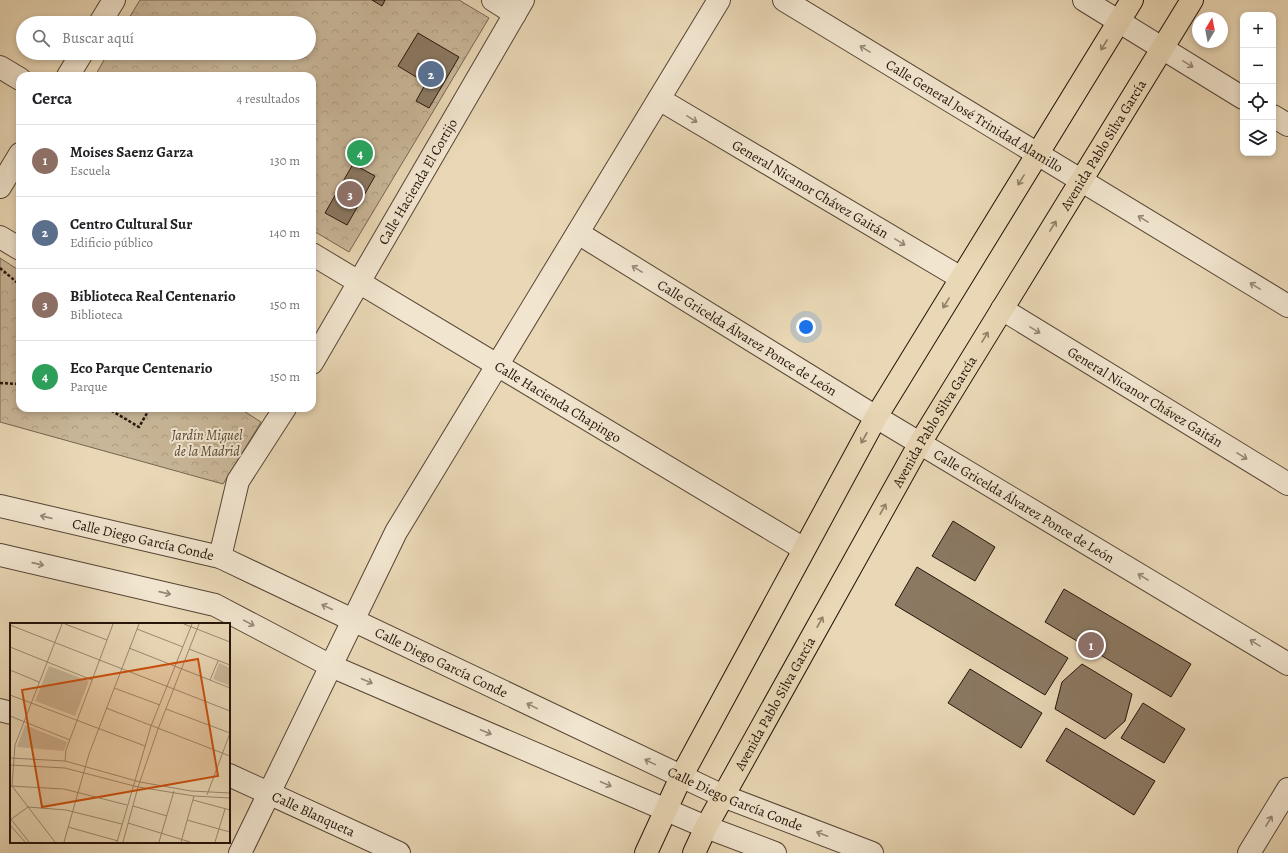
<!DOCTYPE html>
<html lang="es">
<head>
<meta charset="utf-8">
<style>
	:root { --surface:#fff; --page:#f2f2f2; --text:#202124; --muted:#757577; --line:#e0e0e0; --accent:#8f2418 }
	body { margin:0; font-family:Alegreya,serif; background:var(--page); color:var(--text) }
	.controls { position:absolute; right:12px; top:12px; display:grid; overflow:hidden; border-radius:8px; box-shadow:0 2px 6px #0003 }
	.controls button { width:36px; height:36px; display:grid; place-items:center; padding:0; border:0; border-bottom:1px solid var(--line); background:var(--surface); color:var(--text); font:20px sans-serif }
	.compass { position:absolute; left:1192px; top:12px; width:36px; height:36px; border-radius:50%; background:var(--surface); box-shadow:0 2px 6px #0003; rotate:10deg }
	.you { position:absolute; left:806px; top:327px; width:14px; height:14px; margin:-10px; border:3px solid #fff; border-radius:50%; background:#1a73e8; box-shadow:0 0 0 6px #1a73e833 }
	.badge { display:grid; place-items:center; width:26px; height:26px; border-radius:50%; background:var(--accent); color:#fff; font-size:13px; font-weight:700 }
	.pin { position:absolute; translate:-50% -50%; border:2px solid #fff; box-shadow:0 1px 4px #0006 }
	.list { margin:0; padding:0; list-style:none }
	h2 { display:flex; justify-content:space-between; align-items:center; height:52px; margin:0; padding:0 16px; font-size:17px }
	h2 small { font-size:13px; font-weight:400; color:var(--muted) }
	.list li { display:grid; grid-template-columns:26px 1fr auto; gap:12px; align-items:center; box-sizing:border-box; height:72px; padding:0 16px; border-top:1px solid var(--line) }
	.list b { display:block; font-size:15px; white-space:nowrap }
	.list p { margin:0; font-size:13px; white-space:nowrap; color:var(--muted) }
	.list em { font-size:13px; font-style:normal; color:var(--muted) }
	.icon { flex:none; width:22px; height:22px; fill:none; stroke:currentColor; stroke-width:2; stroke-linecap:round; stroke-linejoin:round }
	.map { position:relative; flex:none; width:1288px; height:853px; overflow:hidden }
	.search { position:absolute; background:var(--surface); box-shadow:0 2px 6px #0003; left:16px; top:16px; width:300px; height:44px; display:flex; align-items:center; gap:10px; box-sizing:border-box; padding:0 14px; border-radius:22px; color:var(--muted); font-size:15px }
	.panel { position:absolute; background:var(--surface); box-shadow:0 2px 6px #0003; left:16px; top:72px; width:300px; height:340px; border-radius:12px }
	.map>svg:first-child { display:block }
</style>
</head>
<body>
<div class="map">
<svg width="1288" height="853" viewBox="0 0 1288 853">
	<defs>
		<pattern id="park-crowns" width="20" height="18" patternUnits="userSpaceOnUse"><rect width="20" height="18" fill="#c8b698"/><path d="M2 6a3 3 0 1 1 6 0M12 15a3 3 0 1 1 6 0" fill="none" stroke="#ac9c82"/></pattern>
	</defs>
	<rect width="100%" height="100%" fill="#e9d7b5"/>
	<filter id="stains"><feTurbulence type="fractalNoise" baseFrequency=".005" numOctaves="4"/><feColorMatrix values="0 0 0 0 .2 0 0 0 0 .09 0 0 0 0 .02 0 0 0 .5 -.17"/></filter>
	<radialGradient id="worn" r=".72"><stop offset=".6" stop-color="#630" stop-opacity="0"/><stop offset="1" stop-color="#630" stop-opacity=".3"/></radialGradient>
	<!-- park -->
	<g fill="url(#park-crowns)" stroke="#766551">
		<polygon points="140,0 459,0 489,18 349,252 312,230 312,76 95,76 108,53 309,53 309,23 126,23"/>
		<polygon points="0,258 20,271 20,408 239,408 261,422 223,484 0,422"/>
	</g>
	<!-- building -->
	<g fill="#8b7963" stroke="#25140a">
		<polygon points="372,0 385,0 382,6"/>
		<polygon points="418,33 459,57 429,108 416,101 426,83 398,66"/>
		<polygon points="353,164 375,176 347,225 325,213"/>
		<polygon points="953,521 995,547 975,581 932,556"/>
		<polygon points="917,567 1068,658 1045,695 895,605"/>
		<polygon points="1064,589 1191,664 1171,697 1045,622"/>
		<polygon points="1082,664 1132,694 1125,721 1105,739 1055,709 1062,682"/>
		<polygon points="970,669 1042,713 1021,748 948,703"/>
		<polygon points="1143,703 1185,729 1164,763 1121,738"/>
		<polygon points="1066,728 1155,781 1134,815 1046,761"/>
	</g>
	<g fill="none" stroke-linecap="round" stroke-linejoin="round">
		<!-- minor casing -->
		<g stroke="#564535" stroke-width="24">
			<g id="minor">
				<polyline points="493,0 515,14"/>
				<path id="s1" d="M784 0 1288 306"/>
				<polyline points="1084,0 1243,98"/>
				<polyline points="100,23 114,0"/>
				<polyline points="0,67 20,79"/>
				<polyline points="68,76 82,53"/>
				<path id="s2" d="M659 99 961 278"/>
				<polyline points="1273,116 1288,125"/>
				<polyline points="0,187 20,154"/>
				<path id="s3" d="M578 233 876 417 1288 664"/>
				<polyline points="0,237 20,249"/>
				<path id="s4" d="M312 254 804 549"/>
				<path id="s5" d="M1002 309 1288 484"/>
				<path id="s6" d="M312 363 523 0"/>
				<polyline points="220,557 238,481 285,408"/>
				<polyline points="0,710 11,713"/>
				<path id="s7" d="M229 775 399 853"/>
				<polyline points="240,853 396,532 719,0"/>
				<polyline points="1249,853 1288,789"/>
			</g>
		</g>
		<!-- tertiary casing -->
		<g stroke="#564535" stroke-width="24">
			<g id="tertiary">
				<path id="s8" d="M0 506 220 557 723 796 872 853"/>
				<polyline points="0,555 215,605 331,666 706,827 775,853"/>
			</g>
		</g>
		<!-- primary casing -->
		<g stroke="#25140a" stroke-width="24">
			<g id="primary">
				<polyline points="646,853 681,777 876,417 1132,0"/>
				<path id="s9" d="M694 853 706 827 920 443 1192 0"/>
			</g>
		</g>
		<!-- path -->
		<g stroke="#25140a" stroke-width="2.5" stroke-dasharray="3 2" stroke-linecap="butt">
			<polyline points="0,268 20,285"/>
			<polyline points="0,383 20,384"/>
			<polyline points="107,408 139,427 150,408"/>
		</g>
		<!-- minor -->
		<use href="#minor" stroke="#f1e5cf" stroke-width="22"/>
		<!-- tertiary -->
		<use href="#tertiary" stroke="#f1e5cf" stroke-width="22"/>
		<!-- primary -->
		<use href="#primary" stroke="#e9d7b5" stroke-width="22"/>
	</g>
	<!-- one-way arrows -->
	<defs><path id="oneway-shaft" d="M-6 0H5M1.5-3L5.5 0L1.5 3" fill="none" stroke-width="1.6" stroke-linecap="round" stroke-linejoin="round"/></defs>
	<g stroke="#917f68">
		<use href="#oneway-shaft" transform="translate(1104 45) rotate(122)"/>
		<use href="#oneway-shaft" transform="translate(1021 180) rotate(122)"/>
		<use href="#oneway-shaft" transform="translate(1053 226) rotate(-58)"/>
		<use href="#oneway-shaft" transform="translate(946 303) rotate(122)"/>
		<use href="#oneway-shaft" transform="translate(985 337) rotate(-59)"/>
		<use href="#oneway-shaft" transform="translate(864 438) rotate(119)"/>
		<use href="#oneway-shaft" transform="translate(883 509) rotate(-61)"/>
		<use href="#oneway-shaft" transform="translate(820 622) rotate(-61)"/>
	</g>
	<g stroke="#958776">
		<use href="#oneway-shaft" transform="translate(865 49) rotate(-149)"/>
		<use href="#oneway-shaft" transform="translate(1188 64) rotate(31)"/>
		<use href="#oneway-shaft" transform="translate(692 119) rotate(31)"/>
		<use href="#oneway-shaft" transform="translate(1143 219) rotate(-149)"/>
		<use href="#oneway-shaft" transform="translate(900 242) rotate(31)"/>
		<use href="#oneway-shaft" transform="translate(637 269) rotate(-148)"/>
		<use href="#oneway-shaft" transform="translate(1255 286) rotate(-149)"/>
		<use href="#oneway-shaft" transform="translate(1035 330) rotate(31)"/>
		<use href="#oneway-shaft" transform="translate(1242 456) rotate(31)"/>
		<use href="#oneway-shaft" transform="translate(46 517) rotate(-167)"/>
		<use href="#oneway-shaft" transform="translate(38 564) rotate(13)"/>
		<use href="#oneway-shaft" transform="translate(1143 577) rotate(-149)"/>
		<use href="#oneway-shaft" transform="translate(165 593) rotate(13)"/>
		<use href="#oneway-shaft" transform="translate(327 607) rotate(-155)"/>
		<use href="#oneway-shaft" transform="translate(249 623) rotate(28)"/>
		<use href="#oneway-shaft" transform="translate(1255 643) rotate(-149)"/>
		<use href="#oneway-shaft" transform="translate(367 681) rotate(23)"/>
		<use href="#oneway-shaft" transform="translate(532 706) rotate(-154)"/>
		<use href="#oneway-shaft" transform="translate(486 732) rotate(23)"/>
		<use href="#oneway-shaft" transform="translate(650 762) rotate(-154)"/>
		<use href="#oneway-shaft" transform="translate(606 784) rotate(23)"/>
		<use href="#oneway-shaft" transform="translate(1269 821) rotate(-59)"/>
		<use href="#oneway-shaft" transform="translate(822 834) rotate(-159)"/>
	</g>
	<g text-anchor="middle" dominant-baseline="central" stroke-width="4" stroke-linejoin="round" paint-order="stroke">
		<!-- street labels -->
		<g font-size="14" fill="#25140a" stroke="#f1e5cf">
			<text stroke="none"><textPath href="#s1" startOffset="223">Calle General José Trinidad Alamillo</textPath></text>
			<text stroke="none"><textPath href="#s9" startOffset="818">Avenida Pablo Silva García</textPath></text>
			<text stroke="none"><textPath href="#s6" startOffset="210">Calle Hacienda El Cortijo</textPath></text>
			<text stroke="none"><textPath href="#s2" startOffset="176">General Nicanor Chávez Gaitán</textPath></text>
			<text stroke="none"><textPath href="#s3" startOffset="199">Calle Gricelda Álvarez Ponce de León</textPath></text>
			<text stroke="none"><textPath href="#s5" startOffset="168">General Nicanor Chávez Gaitán</textPath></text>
			<text stroke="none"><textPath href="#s4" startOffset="287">Calle Hacienda Chapingo</textPath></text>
			<text stroke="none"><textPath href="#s9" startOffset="494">Avenida Pablo Silva García</textPath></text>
			<text stroke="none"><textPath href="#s3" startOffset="523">Calle Gricelda Álvarez Ponce de León</textPath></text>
			<text stroke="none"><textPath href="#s8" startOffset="147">Calle Diego García Conde</textPath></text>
			<text stroke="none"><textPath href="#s8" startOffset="471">Calle Diego García Conde</textPath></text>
			<text stroke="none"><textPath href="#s9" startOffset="170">Avenida Pablo Silva García</textPath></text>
			<text stroke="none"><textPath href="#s8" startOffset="795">Calle Diego García Conde</textPath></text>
			<text stroke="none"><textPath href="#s7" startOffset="93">Calle Blanqueta</textPath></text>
		</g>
		<!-- park labels -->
		<g font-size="14" font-style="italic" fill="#564535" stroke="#f1e5cf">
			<text x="207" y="435">Jardín Miguel<tspan x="207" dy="16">de la Madrid</tspan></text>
		</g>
	</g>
	<!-- overview -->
	<g transform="translate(10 623)">
		<rect width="220" height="220" fill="#e9d7b5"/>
		<path d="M209 40 220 45V63L203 56ZM39 43 79 58 65 93 25 78ZM15 102 57 119 54 128 7 124Z" fill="#c8b698"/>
		<path fill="none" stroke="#9b8971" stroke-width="1" d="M55 1 97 17M174 1 220 19M0 2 220 88M127 6 173 24M0 24 82 57M119 25 220 65M179 26 220 42M0 47 29 59M200 57 208 38M104 65 150 82M0 72 135 123M96 85 220 133M156 86 220 110M0 93 60 117M0 135 55 138 130 159 181 168 220 170M55 138 56 127 103 1M0 142 55 145 128 164 184 173 220 175M0 163 54 166 117 182M197 172 220 110M183 177 220 187M123 183 157 193M0 195 19 219M0 197 18 184 56 187 112 201M177 197 220 209M118 200 180 219M0 202 15 219M58 204 108 218M45 219 2 163 5 122 52 1M54 219 79 131 129 1M107 219 141 103 182 1M113 219 128 164 148 106 189 1M149 219 164 168M171 219 184 173M205 219 215 186"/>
		<path fill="#cb4f0c" fill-opacity="0.15" stroke="#cb4f0c" stroke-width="2" d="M188 36 208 153 32 184 12 67Z"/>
		<rect width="220" height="220" fill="none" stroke="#25140a" stroke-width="2"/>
	</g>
	<rect width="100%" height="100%" filter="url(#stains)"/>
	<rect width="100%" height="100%" fill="url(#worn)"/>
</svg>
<div class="controls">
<button>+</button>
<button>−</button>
<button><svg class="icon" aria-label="locate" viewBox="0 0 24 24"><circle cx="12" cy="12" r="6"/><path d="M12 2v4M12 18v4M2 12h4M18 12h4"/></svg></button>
<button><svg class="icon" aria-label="layers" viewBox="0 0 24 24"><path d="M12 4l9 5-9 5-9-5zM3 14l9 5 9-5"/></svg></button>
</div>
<svg class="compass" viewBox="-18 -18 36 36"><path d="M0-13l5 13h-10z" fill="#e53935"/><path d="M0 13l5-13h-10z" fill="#757577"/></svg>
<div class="you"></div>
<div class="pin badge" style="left:1091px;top:645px;background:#8d6e63">1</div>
<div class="pin badge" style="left:431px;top:74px;background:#5c6f8a">2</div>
<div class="pin badge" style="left:350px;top:194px;background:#8d6e63">3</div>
<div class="pin badge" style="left:360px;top:153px;background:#2e9e5b">4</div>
<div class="search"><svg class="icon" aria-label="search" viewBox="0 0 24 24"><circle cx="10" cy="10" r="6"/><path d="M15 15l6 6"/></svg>Buscar aquí</div>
<section class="panel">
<h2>Cerca<small>4 resultados</small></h2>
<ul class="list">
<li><span class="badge" style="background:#8d6e63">1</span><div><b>Moises Saenz Garza</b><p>Escuela</p></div><em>130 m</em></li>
<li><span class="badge" style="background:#5c6f8a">2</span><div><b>Centro Cultural Sur</b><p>Edificio público</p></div><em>140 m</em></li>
<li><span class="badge" style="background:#8d6e63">3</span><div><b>Biblioteca Real Centenario</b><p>Biblioteca</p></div><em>150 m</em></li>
<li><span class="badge" style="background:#2e9e5b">4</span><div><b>Eco Parque Centenario</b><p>Parque</p></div><em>150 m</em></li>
</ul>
</section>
</div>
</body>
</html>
